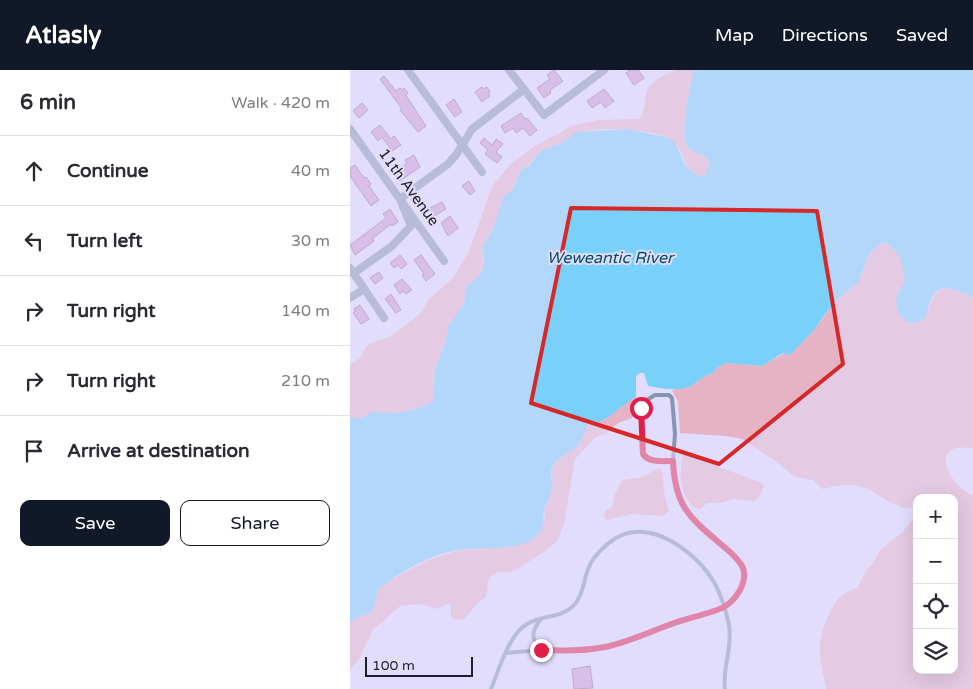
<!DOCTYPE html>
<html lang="en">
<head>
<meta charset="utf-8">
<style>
	:root { --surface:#fff; --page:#f2f2f3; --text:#2b2b33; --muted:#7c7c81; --line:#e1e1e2; --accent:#111827 }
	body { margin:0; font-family:"Varela Round",sans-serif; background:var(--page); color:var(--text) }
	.controls { position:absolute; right:15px; bottom:15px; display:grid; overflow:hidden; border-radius:10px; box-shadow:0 5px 20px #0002 }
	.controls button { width:45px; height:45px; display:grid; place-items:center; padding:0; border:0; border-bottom:1px solid var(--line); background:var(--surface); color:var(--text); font:25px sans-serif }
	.scale { position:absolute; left:15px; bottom:12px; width:108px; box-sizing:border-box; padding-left:5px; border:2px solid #1f1d28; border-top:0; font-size:14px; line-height:18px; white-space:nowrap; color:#1f1d28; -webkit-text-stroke:4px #e2ddfc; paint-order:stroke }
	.stop { position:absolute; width:15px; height:15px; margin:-11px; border:4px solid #e11d48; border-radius:50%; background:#fff }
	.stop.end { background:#e11d48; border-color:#fff; box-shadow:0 1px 5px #0008 }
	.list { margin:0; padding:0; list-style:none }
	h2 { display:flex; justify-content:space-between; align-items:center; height:65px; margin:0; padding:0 20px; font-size:21px }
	h2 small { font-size:16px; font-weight:400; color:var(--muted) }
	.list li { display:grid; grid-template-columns:32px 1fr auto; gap:15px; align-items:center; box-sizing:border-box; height:70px; padding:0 20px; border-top:1px solid var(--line) }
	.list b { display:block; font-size:19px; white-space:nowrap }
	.list em { font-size:16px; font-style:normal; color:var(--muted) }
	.actions { display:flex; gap:10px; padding:15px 20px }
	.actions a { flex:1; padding:11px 0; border:1px solid var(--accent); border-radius:10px; text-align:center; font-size:18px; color:var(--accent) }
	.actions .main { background:var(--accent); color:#fff }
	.icon { flex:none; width:28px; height:28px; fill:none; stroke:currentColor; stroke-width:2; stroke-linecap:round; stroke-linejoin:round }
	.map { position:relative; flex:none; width:623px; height:619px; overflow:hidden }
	header { display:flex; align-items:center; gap:30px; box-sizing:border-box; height:70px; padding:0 25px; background:var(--accent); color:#fff }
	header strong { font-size:24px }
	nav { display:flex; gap:28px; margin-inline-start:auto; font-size:18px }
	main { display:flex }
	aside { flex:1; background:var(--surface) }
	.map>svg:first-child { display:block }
</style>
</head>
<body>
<header>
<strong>Atlasly</strong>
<nav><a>Map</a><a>Directions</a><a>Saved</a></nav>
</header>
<main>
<aside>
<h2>6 min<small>Walk · 420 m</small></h2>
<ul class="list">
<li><svg class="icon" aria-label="ahead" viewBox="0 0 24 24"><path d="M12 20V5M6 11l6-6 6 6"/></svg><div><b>Continue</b></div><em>40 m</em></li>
<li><svg class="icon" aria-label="left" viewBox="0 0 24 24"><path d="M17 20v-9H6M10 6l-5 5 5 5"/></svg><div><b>Turn left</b></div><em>30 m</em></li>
<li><svg class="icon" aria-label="right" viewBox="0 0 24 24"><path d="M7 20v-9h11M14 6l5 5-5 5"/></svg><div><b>Turn right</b></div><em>140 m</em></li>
<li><svg class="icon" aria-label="right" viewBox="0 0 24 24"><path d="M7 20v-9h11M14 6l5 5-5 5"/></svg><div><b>Turn right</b></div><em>210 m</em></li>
<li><svg class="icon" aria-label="arrive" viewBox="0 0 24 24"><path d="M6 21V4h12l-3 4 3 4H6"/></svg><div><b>Arrive at destination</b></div></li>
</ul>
<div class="actions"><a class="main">Save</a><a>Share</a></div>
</aside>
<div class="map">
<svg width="623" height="619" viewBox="0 0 623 619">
	<rect width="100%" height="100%" fill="#e2ddfc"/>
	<!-- green -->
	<g fill="#e6b3c4">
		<path d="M325 0H343C342 17 327 65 339 78 344 84 354 83 359 90L358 98 354 107C338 105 336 92 330 80 328 77 324 74 322 72 311 58 252 57 236 61 227 63 219 69 212 73 206 76 199 77 193 80 184 85 182 95 171 100L143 159 132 178C136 196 131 207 116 216L114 233 98 257 96 270 85 298 83 332C64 341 42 346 22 341L12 348H0V295L10 288 15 278 20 273 40 267 60 252 71 242 80 228 103 208 119 182 140 122 145 112 161 94 185 76 224 55 250 50 289 49C297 41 293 29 298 19 303 10 316 5 325 0Z"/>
		<path d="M534 172C549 177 553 196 555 211L548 222 579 240C585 210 601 217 623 227V378C616 379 610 375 603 379 584 388 607 421 623 425V619H476C474 605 469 590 470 576 470 562 482 532 494 524 498 521 504 519 508 517L516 500 523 493 531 479 553 462 567 443V600H604V428H567V436C546 444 531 422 512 417 498 413 486 416 472 419L463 410 445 407 424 390 392 369 376 366 330 363 328 332 322 320 341 316 355 306 363 303 368 297 376 293 412 296 452 273 471 251 485 231 501 219 511 206 517 189 522 181Z"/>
		<path d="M286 327V342L282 348 268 353 256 363 246 367 225 389 214 454 207 471 195 481 167 499 161 502H148L141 506 138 512 136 527 129 532 114 549 107 550 101 548V535L98 534 87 539 71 534 50 536 23 560 9 589 0 600V552L27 521 37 512 76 491 109 480 156 477 183 469 195 449 194 441 200 426 202 398 209 389 221 380 227 378 240 352C243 351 245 353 248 352 257 351 275 332 286 327Z"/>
		<path d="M333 384 410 412 414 416 409 427 404 431 383 429 371 433H357L351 439 345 438C329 425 329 403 333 384Z"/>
		<polygon points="309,398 312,401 315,428 319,441 313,446 282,444 257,450 254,446 255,441 262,437 265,423 273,410 292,407"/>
	</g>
	<!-- water -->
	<path fill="#79d0f8" d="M343 0H623V227C609 221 590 210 581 229 578 237 578 244 572 251L563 253 556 252C542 236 544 228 555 211 553 196 549 177 533 172L522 181 517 189 508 213 485 231 463 261 440 285 433 283 412 296 376 293 368 297 363 303 355 306 341 316 331 319H316L298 316 294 303H290L286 306V327C275 332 256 352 248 352 245 352 243 351 240 352L227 378C217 382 202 391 201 403 201 411 202 418 200 426 198 431 195 435 194 440 193 451 195 459 185 467 169 482 128 476 108 480 81 484 47 503 27 521 24 548 20 540 0 552V348H12L22 341C42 346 64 341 83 332L85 298 96 270 98 257 114 233 116 216C131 207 137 197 132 178L143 159 154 126 162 120 171 100 180 95 186 86 193 80 210 74 226 62 279 59 319 68 326 74 334 93 341 101 345 104 354 107 358 98 359 90C353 83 344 84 339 78 327 65 342 17 343 0Z"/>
	<!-- building -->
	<g fill="#cf99d2" stroke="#8c768d">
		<polygon points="204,0 213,11 200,20 201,23 194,28 187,18 200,9 197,5"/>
		<polygon points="280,0 288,0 294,8 284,15 276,3"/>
		<polygon points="34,6 46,21 50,18 52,20 54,18 58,23 56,25 57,27 76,56 68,62 50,40 52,39 30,9"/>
		<polygon points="132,17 134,19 137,17 140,22 138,23 140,26 132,32 125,22"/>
		<polygon points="254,19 264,31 255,38 251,32 242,38 237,31"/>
		<polygon points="104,29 112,42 105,47 96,35"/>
		<polygon points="12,33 18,40 9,48 3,41"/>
		<polygon points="171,43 175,49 177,48 187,60 180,66 173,58 166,63 163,58 155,63 151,56"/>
		<polygon points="30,55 41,69 44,66 51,75 42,81 32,67 28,71 21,62"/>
		<polygon points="134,68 142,75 146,69 153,74 146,82 152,87 147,93 135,84 138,80 130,73"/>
		<polygon points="64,85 70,97 50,111 46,106 47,105 46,102 57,93 55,90"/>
		<polygon points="5,95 14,108 16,107 21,114 19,116 29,130 21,136 0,106 0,98"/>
		<polygon points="119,111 125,121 120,125 112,116"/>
		<polygon points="92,132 96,139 84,146 80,138"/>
		<polygon points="40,139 48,152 42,156 41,154 22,169 24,171 5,185 0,175 36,148 33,144"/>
		<polygon points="100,146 108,158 98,166 91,153"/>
		<polygon points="50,185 57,194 51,199 48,195 44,198 40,193"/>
		<polygon points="71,185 85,204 76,211 72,205 74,204 64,190"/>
		<polygon points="29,202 33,208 25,214 20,208"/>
		<polygon points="52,209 62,220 56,224 53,221 50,224 44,215"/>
		<polygon points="41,224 51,240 46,243 35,229"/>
		<polygon points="10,235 19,249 11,254 3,243 5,241 4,239"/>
		<polygon points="240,596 243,618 224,619 222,599"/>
	</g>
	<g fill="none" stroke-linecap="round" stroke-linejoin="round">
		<!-- service -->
		<g stroke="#8696b2" stroke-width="4">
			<path d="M190 550C181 562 181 569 191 580"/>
			<path d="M156 583 191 580 229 581 256 577 375 537C382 529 393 520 394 509 397 485 346 457 333 437 325 424 324 406 323 391 313 391 299 393 293 384L291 338 292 333 305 325H319L322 328 325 364 323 391"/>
			<path d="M141 619C149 600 159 564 177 554 193 544 212 549 225 534 235 522 233 508 240 495 242 490 247 484 251 480 260 471 271 463 284 462 315 459 349 487 364 512 371 525 376 540 379 555 383 577 372 598 375 619"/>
		</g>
		<!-- minor -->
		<g stroke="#8696b2" stroke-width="8">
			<polyline points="58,0 132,102"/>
			<polyline points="159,0 194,45 254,0"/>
			<polyline points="0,59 94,191"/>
			<polyline points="0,198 34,248"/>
			<polyline points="4,203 42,176 61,156 50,129 98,94 106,85 122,59 173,20"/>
			<polyline points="0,228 14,219"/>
		</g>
	</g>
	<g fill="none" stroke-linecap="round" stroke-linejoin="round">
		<!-- route -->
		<path stroke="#e11d48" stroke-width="6" d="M191 580C213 581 234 581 255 577 280 572 303 560 327 552 339 548 365 542 374 537 386 530 398 512 393 498 389 489 380 482 373 476 340 448 325 437 323 391 313 391 299 393 293 384L291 338"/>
	</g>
	<!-- marked area -->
	<path d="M0 0H623V619H0ZM221 138 467 141 493 294 369 394 181 333Z" fill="#e2ddfc" fill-opacity=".55" fill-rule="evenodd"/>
	<path fill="none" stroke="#d62828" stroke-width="4" stroke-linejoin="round" d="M221 138 467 141 493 294 369 394 181 333Z"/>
	<g text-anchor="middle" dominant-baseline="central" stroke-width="4" stroke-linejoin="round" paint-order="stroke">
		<!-- street labels -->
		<g font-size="15" fill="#1f1d28" stroke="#e2ddfc">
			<text transform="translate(59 117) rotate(54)">11th Avenue</text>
		</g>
		<!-- water labels -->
		<g font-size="16" font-style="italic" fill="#014e69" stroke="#e2ddfc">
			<text x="260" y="188">Weweantic River</text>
		</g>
	</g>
</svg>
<div class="controls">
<button>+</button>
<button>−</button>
<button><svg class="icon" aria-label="locate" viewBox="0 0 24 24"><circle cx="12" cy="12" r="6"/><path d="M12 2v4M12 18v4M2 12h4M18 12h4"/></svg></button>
<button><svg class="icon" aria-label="layers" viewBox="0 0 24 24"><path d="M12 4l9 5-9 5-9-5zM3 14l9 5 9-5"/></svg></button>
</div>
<div class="scale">100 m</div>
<div class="stop" style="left:291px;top:338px"></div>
<div class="stop end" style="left:191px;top:580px"></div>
</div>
</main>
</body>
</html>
